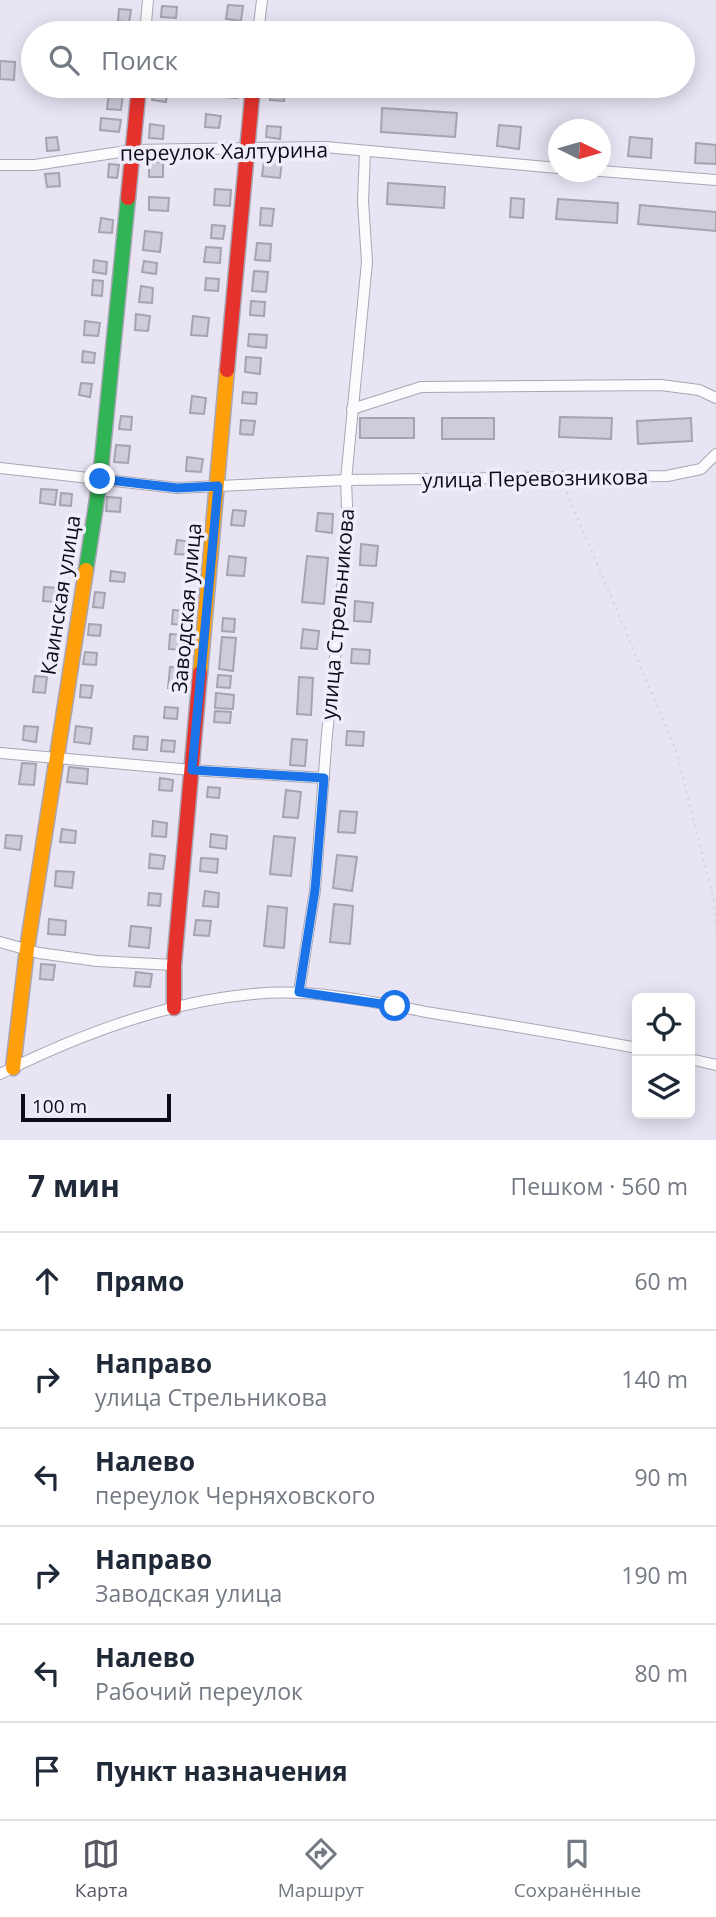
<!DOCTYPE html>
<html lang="ru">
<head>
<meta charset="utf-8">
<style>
	:root { --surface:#fff; --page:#f6f6f7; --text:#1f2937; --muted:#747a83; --line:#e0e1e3; --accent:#5a5764 }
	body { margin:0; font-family:"Open Sans",sans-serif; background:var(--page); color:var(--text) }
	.controls { position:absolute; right:21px; bottom:21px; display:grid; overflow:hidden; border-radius:10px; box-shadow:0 4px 18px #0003 }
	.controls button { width:63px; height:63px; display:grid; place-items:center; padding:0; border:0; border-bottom:2px solid var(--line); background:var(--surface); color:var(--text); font:35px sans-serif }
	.compass { position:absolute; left:548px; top:119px; width:63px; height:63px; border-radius:50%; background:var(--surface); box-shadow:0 4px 18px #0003; rotate:95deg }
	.scale { position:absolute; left:21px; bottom:18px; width:150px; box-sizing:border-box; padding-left:7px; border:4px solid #0e0b16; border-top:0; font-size:19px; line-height:24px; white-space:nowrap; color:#0e0b16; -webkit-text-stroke:5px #f0edfb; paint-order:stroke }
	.stop { position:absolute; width:21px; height:21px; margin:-16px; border:5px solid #1a73e8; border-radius:50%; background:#fff }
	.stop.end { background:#1a73e8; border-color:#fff; box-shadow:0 2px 7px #0008 }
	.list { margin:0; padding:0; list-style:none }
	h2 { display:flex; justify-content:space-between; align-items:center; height:91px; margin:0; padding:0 28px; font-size:30px }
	h2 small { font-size:23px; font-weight:400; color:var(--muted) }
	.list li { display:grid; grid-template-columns:46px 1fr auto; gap:21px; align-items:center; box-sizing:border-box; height:98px; padding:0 28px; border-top:2px solid var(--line) }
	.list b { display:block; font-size:26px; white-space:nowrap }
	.list p { margin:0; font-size:23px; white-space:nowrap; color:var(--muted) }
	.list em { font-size:23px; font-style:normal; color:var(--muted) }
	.icon { flex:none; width:38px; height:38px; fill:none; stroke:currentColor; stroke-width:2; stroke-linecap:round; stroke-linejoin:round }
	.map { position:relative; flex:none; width:716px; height:1140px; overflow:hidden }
	.search { position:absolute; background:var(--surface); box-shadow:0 4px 18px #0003; left:21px; right:21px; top:21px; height:77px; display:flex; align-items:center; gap:18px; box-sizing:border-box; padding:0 24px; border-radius:38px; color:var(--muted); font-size:26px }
	.sheet { height:679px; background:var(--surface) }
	nav { display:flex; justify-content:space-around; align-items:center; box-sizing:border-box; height:98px; border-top:2px solid var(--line); background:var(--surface); font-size:19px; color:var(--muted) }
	nav a { display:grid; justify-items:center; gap:4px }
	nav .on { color:var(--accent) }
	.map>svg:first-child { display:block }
</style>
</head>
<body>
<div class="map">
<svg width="716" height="1140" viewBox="0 0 716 1140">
	<rect width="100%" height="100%" fill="#e8e4f4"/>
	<!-- building -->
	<g fill="#cfcbd8" stroke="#a6a3b0" stroke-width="2">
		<polygon points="228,5 243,6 241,21 226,19"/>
		<polygon points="162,6 177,7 176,18 161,17"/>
		<polygon points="119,9 131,10 129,23 118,21"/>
		<polygon points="0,61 15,62 14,80 0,79"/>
		<polygon points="224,86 238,86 237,98 223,97"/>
		<polygon points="271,86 285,87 284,101 270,100"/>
		<polygon points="154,87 168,88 166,102 152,100"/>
		<polygon points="109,93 123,94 121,110 107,109"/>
		<polygon points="382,108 457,113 455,137 381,132"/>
		<polygon points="206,114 221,116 219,128 205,127"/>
		<polygon points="101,118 121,120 119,132 100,130"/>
		<polygon points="150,124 164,126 163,139 149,138"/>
		<polygon points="499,125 521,127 519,149 497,146"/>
		<polygon points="267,126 281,127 280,139 266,137"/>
		<polygon points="57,137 59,150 47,151 46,138"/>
		<polygon points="630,137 652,139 651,158 628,156"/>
		<polygon points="696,143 716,145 716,164 695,163"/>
		<polygon points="264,160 282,162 280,178 262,176"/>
		<rect x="149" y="162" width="14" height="15"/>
		<polygon points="109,164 119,165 117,178 108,177"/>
		<polygon points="59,173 60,186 47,187 45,174"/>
		<polygon points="388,183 445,187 444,208 387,204"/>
		<polygon points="215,189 231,190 230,206 214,205"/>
		<polygon points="149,197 169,198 168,211 149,210"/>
		<polygon points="511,198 524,199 523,218 510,217"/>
		<polygon points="558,199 618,203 617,223 556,219"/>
		<polygon points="640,205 716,212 716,231 638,224"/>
		<polygon points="261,208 274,209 272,226 260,225"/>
		<polygon points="101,218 113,220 112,233 99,232"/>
		<polygon points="212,225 225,226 223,239 211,238"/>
		<polygon points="145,231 162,233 160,252 143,250"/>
		<polygon points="257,243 271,244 270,261 255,260"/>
		<polygon points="206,247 221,248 220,263 204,262"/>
		<polygon points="94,260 107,262 106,274 93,272"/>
		<polygon points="144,261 157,263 156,274 142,272"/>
		<polygon points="254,271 268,272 266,292 252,291"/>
		<polygon points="206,278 219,279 218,291 205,290"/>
		<polygon points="93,280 103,281 102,296 92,295"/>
		<polygon points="141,286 153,288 152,303 139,302"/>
		<polygon points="251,301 265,302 264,316 250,315"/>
		<polygon points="136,314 150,316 148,331 135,330"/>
		<polygon points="193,316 209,318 207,336 191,335"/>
		<polygon points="85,321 100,323 98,336 84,335"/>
		<polygon points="249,334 267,335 266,348 248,346"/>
		<polygon points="83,351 95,353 94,363 82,362"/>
		<polygon points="246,357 261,358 260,374 245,372"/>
		<polygon points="81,383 92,384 90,397 79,395"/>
		<polygon points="243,392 257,393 256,404 242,403"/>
		<polygon points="192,396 206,398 204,414 190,413"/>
		<polygon points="121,416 132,417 131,430 119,429"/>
		<polygon points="560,417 612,418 611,439 559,437"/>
		<rect x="360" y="418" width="54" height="20"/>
		<rect x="442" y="418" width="52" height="21"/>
		<polygon points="691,418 692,441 638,444 637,421"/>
		<polygon points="241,420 255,421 253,435 240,434"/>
		<polygon points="116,445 130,446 128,463 114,462"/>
		<polygon points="187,457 203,459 201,472 186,471"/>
		<polygon points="41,489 57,490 55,505 40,503"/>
		<polygon points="61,493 72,494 71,506 60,505"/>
		<polygon points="107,497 121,498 120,512 106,511"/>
		<polygon points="233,510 246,511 244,526 231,525"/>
		<polygon points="318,513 333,514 332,533 316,531"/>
		<polygon points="177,540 192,542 191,555 175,554"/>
		<polygon points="361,544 378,546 376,566 360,565"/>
		<polygon points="229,556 246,558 244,576 227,575"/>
		<polygon points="307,556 328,558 324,604 302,602"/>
		<polygon points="111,571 125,573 124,582 110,581"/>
		<polygon points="44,587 58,588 56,602 43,601"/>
		<polygon points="95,592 105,593 103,608 93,607"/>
		<polygon points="355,601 373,603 371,622 354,621"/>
		<polygon points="173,610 185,611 183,625 172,624"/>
		<polygon points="223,618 235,619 234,632 222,631"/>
		<polygon points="89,624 101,625 100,636 88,635"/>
		<polygon points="303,629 319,631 317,649 301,648"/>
		<polygon points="170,634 183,635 182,650 169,649"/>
		<polygon points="222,637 236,638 233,671 219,669"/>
		<polygon points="352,649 370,650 369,664 351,663"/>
		<polygon points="85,652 97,653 96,665 83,664"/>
		<polygon points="170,667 182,668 181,689 168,688"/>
		<polygon points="218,675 231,676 230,688 217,687"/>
		<polygon points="35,676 47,677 45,693 33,692"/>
		<polygon points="299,677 313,678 311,715 297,714"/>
		<polygon points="81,685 93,686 91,698 80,697"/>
		<polygon points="216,693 234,695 233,709 215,708"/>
		<polygon points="165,707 178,708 177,719 164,718"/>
		<polygon points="215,711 231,712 230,723 214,722"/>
		<polygon points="24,726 38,727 36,742 23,740"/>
		<polygon points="76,726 92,728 90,744 74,742"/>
		<polygon points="347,731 364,732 363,746 346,745"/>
		<polygon points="134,736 148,737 147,750 133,749"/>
		<polygon points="292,739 307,740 305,766 290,765"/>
		<polygon points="162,740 175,741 174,752 161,751"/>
		<polygon points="22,763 36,764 34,785 19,784"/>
		<polygon points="69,767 88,769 87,784 67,782"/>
		<polygon points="160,778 173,780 172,791 159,790"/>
		<polygon points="208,787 220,788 219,798 207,797"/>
		<polygon points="286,790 301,792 298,818 283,817"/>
		<polygon points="340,811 357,812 355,833 338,832"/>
		<polygon points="153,821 167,823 166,837 152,836"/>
		<polygon points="62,829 76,831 75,843 60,842"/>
		<polygon points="211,834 227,836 226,849 210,847"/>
		<polygon points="6,835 22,836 20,850 5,848"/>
		<polygon points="274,836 295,838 291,876 270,874"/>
		<polygon points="150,854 165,856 163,869 149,868"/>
		<polygon points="337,855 357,857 352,891 333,888"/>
		<polygon points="201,858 218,859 217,873 200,871"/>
		<polygon points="56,871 74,872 72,888 55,886"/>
		<polygon points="205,891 219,893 218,907 203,906"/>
		<polygon points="149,893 161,894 160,906 148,905"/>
		<polygon points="334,904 353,906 350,944 330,942"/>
		<polygon points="268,906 287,908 284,948 264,946"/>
		<polygon points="49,919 66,921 65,935 48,934"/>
		<polygon points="196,920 211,921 209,936 194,935"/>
		<polygon points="131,926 151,928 149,948 129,946"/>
		<polygon points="41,964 55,965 53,980 40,979"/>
		<polygon points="136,972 152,974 150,987 134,986"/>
	</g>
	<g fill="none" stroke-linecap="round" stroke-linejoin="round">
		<!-- street casing -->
		<g stroke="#a9a6b3" stroke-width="12">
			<g id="street">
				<polyline points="145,33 148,0"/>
				<polyline points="258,33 262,0"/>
				<polyline points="0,165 35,165 133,150 325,147 558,168"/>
				<polyline points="600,171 716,180"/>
				<polyline points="352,409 421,387 661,385 699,390 716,398"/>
				<polyline points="0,468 177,488 346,480 667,476 701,469 716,454"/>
				<polyline points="0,753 192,770 324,778"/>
				<polyline points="0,942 39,953 97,961 174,965"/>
				<polyline points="299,992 315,890 327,734 348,532 346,480 367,262 363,201 365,152"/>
				<polyline points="690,1059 716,1065"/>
				<path d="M0 1074C78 1035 165 1002 253 994 313 988 373 1002 432 1013 501 1024 569 1035 637 1048"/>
			</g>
		</g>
		<!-- fast casing -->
		<g stroke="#a9a6b3" stroke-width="17">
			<polyline id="fast" points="86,570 100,479 128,198"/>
		</g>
		<!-- slow casing -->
		<g stroke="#a9a6b3" stroke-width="17">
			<g id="slow">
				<polyline points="200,673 227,370"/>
				<polyline points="13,1068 27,949 86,570"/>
			</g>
		</g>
		<!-- jam casing -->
		<g stroke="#a9a6b3" stroke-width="17">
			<g id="jam">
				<polyline points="128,198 139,86"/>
				<polyline points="227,370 253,86"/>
				<polyline points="174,1008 174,965 200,673"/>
			</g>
		</g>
		<!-- path -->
		<polyline stroke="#d3d2d6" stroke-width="2" stroke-dasharray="2 5" stroke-linecap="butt" points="564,486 676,750 714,901 716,931"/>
		<!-- street -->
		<use href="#street" stroke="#fcfbfd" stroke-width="10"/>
		<!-- fast -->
		<use href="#fast" stroke="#30b455" stroke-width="14"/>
		<!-- slow -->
		<use href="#slow" stroke="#ff9f0a" stroke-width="14"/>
		<!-- jam -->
		<use href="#jam" stroke="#e5322d" stroke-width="14"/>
	</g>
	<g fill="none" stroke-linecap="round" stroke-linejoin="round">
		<!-- route -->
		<polyline stroke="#1a73e8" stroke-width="9" points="100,479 177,488 218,486 192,770 324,778 315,890 299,992 395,1006"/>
	</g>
	<g text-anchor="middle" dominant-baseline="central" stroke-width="7" stroke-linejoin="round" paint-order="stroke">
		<!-- street labels -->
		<g font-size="21" fill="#0e0b16" stroke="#f0edfb">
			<text transform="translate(224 151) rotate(-1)">переулок Халтурина</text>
			<text transform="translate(535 478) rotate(-1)">улица Перевозникова</text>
			<text transform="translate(60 595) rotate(-81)">Каинская улица</text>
			<text transform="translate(186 608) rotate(-85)">Заводская улица</text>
			<text transform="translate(337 614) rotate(-85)">улица Стрельникова</text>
		</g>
	</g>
</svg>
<div class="controls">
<button><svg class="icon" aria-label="locate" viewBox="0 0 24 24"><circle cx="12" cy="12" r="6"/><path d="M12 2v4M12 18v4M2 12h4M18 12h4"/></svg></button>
<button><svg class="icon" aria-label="layers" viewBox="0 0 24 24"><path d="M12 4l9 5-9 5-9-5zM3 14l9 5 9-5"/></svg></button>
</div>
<svg class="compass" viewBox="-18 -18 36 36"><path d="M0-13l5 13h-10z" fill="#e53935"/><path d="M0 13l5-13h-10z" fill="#747a83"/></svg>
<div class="scale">100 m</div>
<div class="stop" style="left:395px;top:1006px"></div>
<div class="stop end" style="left:100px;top:479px"></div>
<div class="search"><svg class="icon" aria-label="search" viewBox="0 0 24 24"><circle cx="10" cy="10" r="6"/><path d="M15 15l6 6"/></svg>Поиск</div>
</div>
<section class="sheet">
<h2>7 мин<small>Пешком · 560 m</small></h2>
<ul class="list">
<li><svg class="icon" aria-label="ahead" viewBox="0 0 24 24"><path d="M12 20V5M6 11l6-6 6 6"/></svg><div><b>Прямо</b></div><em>60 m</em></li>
<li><svg class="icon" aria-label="right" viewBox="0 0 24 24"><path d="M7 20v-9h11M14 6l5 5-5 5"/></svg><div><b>Направо</b><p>улица Стрельникова</p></div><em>140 m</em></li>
<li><svg class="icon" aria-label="left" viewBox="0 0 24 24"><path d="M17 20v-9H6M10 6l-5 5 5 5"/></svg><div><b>Налево</b><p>переулок Черняховского</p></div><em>90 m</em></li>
<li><svg class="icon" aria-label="right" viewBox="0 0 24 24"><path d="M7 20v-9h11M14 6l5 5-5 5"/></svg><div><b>Направо</b><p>Заводская улица</p></div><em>190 m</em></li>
<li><svg class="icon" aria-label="left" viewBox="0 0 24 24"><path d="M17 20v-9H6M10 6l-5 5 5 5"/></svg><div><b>Налево</b><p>Рабочий переулок</p></div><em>80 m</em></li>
<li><svg class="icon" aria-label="arrive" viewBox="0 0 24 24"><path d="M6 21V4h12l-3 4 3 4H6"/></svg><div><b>Пункт назначения</b></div></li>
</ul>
</section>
<nav>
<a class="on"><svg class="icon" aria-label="map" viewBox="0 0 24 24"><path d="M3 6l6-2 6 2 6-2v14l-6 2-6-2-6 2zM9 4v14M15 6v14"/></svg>Карта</a>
<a><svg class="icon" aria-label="directions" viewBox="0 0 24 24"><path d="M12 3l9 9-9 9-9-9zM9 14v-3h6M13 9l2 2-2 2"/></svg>Маршрут</a>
<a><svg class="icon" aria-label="saved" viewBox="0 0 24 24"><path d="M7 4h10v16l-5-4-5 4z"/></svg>Сохранённые</a>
</nav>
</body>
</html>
